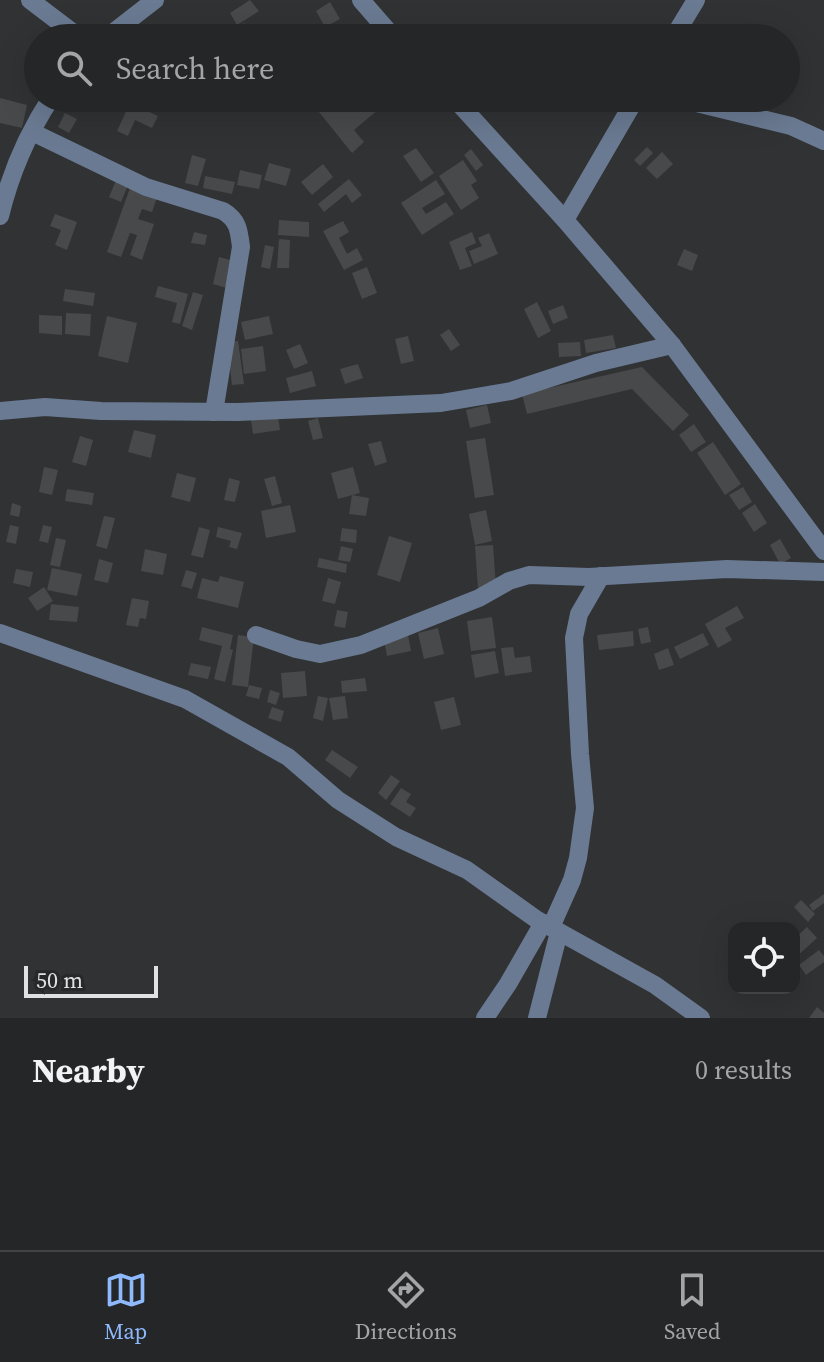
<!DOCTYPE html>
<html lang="en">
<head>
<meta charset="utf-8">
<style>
	:root { --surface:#242627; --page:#2c2e2f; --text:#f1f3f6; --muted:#a3a5a7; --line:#414344; --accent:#8eb9fd }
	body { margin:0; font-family:"Source Serif 4",serif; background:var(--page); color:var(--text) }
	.controls { position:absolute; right:24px; bottom:24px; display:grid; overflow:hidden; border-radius:16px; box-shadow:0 8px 32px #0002 }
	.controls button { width:72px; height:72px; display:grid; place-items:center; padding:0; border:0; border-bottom:2px solid var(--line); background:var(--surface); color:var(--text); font:40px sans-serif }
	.scale { position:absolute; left:24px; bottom:20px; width:134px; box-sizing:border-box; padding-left:8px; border:4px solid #e0e1e2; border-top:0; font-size:22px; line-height:28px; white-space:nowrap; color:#e0e1e2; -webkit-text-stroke:6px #26282a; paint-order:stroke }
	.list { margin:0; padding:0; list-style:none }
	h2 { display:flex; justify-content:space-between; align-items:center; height:104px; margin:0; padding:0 32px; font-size:34px }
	h2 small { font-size:26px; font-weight:400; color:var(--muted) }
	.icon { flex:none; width:44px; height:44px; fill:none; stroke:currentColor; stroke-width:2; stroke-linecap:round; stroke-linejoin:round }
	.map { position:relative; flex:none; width:824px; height:1018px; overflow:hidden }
	.search { position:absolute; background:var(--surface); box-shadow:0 8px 32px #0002; left:24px; right:24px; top:24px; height:88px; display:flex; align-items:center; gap:20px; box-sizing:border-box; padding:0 28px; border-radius:44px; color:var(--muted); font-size:30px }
	.sheet { height:232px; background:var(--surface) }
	nav { display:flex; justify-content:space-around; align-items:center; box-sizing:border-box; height:112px; border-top:2px solid var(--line); background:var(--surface); font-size:22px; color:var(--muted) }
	nav a { display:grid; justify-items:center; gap:4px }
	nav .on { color:var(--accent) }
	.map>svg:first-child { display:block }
</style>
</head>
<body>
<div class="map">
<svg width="824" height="1018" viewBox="0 0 824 1018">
	<rect width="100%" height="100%" fill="#303234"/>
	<!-- building -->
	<g fill="#47494b">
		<polygon points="250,0 259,11 237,25 230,13"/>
		<polygon points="330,2 340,19 325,27 316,11"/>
		<polygon points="244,23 255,38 236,38 232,33"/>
		<polygon points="0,98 27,105 22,128 0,123"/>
		<polygon points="114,98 130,98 120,111 110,104"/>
		<polygon points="336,98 392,98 354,130 364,142 352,153 319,112"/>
		<polygon points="130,103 158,116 152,128 135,120 128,136 117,131"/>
		<polygon points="65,113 77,119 69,133 58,127"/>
		<polygon points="647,147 653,153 640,166 634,160"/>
		<polygon points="416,148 434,173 421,182 403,156"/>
		<polygon points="471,149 483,165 476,171 464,155"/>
		<polygon points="662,152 673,164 657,179 646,168"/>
		<polygon points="192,155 206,159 198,186 185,183"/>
		<polygon points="463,160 477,181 471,185 479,198 461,210 439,176"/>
		<polygon points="269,163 291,169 286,186 264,180"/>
		<polygon points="323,164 333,177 312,195 301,182"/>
		<polygon points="240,170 262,175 259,189 237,185"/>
		<polygon points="205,176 235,182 232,194 203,188"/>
		<polygon points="117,178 129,183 121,202 109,197"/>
		<polygon points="349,179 362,195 352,203 346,194 324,212 318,204"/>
		<polygon points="436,180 445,194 422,208 426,214 446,202 454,214 422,235 401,203"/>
		<polygon points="130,188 157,197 152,212 142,209 138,219 154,224 142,260 130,255 137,235 130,233 121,257 107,252"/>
		<polygon points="55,214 77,222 67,250 55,245 61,230 50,226"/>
		<polygon points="279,220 309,222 309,237 278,235"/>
		<polygon points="343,221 349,232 339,238 347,254 357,248 363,260 344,270 323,231"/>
		<polygon points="194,232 207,235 205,245 191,243"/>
		<polygon points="472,232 476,243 465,248 472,266 460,270 449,242"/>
		<polygon points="489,233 498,254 474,264 469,251 482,246 478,238"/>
		<polygon points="279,239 290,240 289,268 277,268"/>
		<polygon points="265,245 274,247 270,269 261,267"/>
		<polygon points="684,249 698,255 692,271 677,265"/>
		<polygon points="219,257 234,261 227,288 213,284"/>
		<polygon points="367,267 377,293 362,299 352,273"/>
		<polygon points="158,286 188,294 180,324 172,322 177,303 155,297"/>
		<polygon points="65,289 95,293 93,306 63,301"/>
		<polygon points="193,292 203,295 192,330 182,326"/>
		<polygon points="537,302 551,331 538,338 524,309"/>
		<polygon points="563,305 568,318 553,324 548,311"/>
		<polygon points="66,313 91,314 90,336 65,334"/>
		<polygon points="39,315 62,316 62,335 39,333"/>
		<polygon points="107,316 137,323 128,363 98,356"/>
		<polygon points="269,316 273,334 245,340 241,322"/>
		<polygon points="449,329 460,345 451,351 440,335"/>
		<polygon points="613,335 616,348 586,353 584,340"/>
		<polygon points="408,336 414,361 401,364 395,339"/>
		<polygon points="238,341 244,384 232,385 227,342"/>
		<polygon points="580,342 581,356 559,357 558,343"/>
		<polygon points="300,344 308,363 294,369 286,350"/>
		<polygon points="263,346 266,371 244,374 241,349"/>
		<polygon points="358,364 363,378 345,384 340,369"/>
		<polygon points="642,367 689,415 673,431 632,389 527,414 522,394"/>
		<polygon points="312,371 316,386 290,393 286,378"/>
		<polygon points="487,405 491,423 470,428 466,410"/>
		<polygon points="278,416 280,430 253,434 251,420"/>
		<polygon points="318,418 323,438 313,440 308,421"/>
		<polygon points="694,424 706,442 691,452 679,435"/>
		<polygon points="134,430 156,435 151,458 128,452"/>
		<polygon points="80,436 93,440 86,466 72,462"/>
		<polygon points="485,438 494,495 475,498 466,441"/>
		<polygon points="381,441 387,462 375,466 368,444"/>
		<polygon points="713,442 741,484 725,495 697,453"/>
		<polygon points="44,467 58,470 52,495 39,492"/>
		<polygon points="353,467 360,493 338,499 331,473"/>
		<polygon points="177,473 196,478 190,502 171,497"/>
		<polygon points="275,476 282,503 272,506 264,479"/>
		<polygon points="229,478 240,481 235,502 224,500"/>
		<polygon points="743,487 752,502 739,510 729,495"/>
		<polygon points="67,489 94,493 92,505 65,501"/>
		<polygon points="352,495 369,498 366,516 349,514"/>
		<polygon points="12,503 21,506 19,517 10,515"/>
		<polygon points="755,504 767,523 754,532 742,513"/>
		<polygon points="290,505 296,532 266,538 261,511"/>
		<polygon points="486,510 492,541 475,545 469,514"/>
		<polygon points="104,516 115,518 107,549 96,546"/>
		<polygon points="10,525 19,527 16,544 6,542"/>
		<polygon points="43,525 52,527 48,543 39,541"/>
		<polygon points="199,527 210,530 203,558 191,555"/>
		<polygon points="218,527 242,533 237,549 229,547 231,541 216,537"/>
		<polygon points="342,528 357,530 356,543 340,541"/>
		<polygon points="389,536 412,543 400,582 377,575"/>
		<polygon points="56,538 66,540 60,567 50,565"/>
		<polygon points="780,539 791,558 780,564 770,545"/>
		<polygon points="493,545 496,587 478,589 475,546"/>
		<polygon points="341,546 353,549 350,562 338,560"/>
		<polygon points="145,549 167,554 163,575 141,571"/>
		<polygon points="319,558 347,564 346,573 317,567"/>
		<polygon points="99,559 113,563 108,583 94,580"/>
		<polygon points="52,568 82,574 77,596 47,590"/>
		<polygon points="16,569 33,572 30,587 13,583"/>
		<polygon points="186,570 197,573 192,589 181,586"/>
		<polygon points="220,576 244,582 238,608 197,598 202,578 218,582"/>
		<polygon points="328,578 341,582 335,604 322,601"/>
		<polygon points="44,587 53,601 37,611 28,598"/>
		<polygon points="132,598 149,601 146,619 140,618 138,627 126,625"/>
		<polygon points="51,604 79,607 77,622 49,620"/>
		<polygon points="737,606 744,618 725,628 732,640 718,648 705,624"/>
		<polygon points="337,610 348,612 345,628 334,626"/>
		<polygon points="492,617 496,648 471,651 467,621"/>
		<polygon points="202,627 233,635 230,649 233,650 225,682 214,679 222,646 199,640"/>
		<polygon points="648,627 651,642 641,644 638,629"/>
		<polygon points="438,628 444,654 424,659 418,633"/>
		<polygon points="633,631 634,646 599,650 597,635"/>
		<polygon points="703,633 709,645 680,659 674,647"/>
		<polygon points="238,635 254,637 248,687 232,685"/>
		<polygon points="408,635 411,651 387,656 384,640"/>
		<polygon points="513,647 515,658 530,656 532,672 505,676 501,648"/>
		<polygon points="668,648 674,665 659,670 654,654"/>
		<polygon points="495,651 499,673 475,678 471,655"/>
		<polygon points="191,663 211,667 208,679 188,675"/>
		<polygon points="305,671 307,696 283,698 281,673"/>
		<polygon points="365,678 367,691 342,693 341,681"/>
		<polygon points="249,685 262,688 259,699 246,696"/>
		<polygon points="270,690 280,693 276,705 267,702"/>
		<polygon points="318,696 328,698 323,721 313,718"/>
		<polygon points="345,696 348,718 333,720 329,698"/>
		<polygon points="454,697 461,725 441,730 434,702"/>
		<polygon points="272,707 284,711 281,722 268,718"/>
		<polygon points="332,750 358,767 350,778 325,760"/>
		<polygon points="391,775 400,781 386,800 378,793"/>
		<polygon points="401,788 411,794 406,802 416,808 410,817 390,804"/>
		<polygon points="824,894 824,903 813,911 809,905"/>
		<polygon points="801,900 815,914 808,922 794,907"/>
		<polygon points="807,927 817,938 794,959 794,939"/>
		<polygon points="819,950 824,956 824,962 806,975 799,965"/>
		<polygon points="817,1007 824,1013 824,1018 809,1018"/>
	</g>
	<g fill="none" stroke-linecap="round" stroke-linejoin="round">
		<!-- minor -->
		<g stroke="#6a7a92" stroke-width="18">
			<polyline points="30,0 80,38"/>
			<polyline points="361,0 394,38"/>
			<polyline points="106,38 155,0"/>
			<polyline points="673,38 696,0"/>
			<polyline points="454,98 565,220 672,345 824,551"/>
			<polyline points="676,98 791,126 824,141"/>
			<path d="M32 132 146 187 223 211C238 220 239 230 241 247L214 412"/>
			<path d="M0 216C10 175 28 133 51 98"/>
			<polyline points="565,220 636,98"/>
			<polyline points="0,411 45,407 101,411 237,412 441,403 511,391 596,363 672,345"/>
			<polyline points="0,633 185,699 288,757 338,800 396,837 467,870 536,919 655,985 701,1018"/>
			<polyline points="256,635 296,649 320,654 361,645 479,598 509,581 529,575 589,577 727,569 824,572"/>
			<polyline points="551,927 572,880 578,858 585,808 580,754 574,638 579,614 601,576"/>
			<polyline points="485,1018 508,984 543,923"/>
			<polyline points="537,1018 559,932"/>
		</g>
	</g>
</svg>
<div class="controls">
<button><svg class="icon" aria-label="locate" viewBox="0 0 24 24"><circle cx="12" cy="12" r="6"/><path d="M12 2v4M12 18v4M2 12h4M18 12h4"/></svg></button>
</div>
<div class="scale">50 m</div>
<div class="search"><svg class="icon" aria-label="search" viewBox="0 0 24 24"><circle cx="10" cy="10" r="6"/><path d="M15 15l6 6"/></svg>Search here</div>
</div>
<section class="sheet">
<h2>Nearby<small>0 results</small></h2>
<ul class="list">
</ul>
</section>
<nav>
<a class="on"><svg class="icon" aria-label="map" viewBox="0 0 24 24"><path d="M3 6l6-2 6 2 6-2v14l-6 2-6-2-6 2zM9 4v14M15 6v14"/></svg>Map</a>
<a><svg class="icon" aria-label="directions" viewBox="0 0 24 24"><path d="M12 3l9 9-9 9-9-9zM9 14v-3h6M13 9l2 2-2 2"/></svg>Directions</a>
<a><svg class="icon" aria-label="saved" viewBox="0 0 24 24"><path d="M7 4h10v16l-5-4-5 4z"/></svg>Saved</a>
</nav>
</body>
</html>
